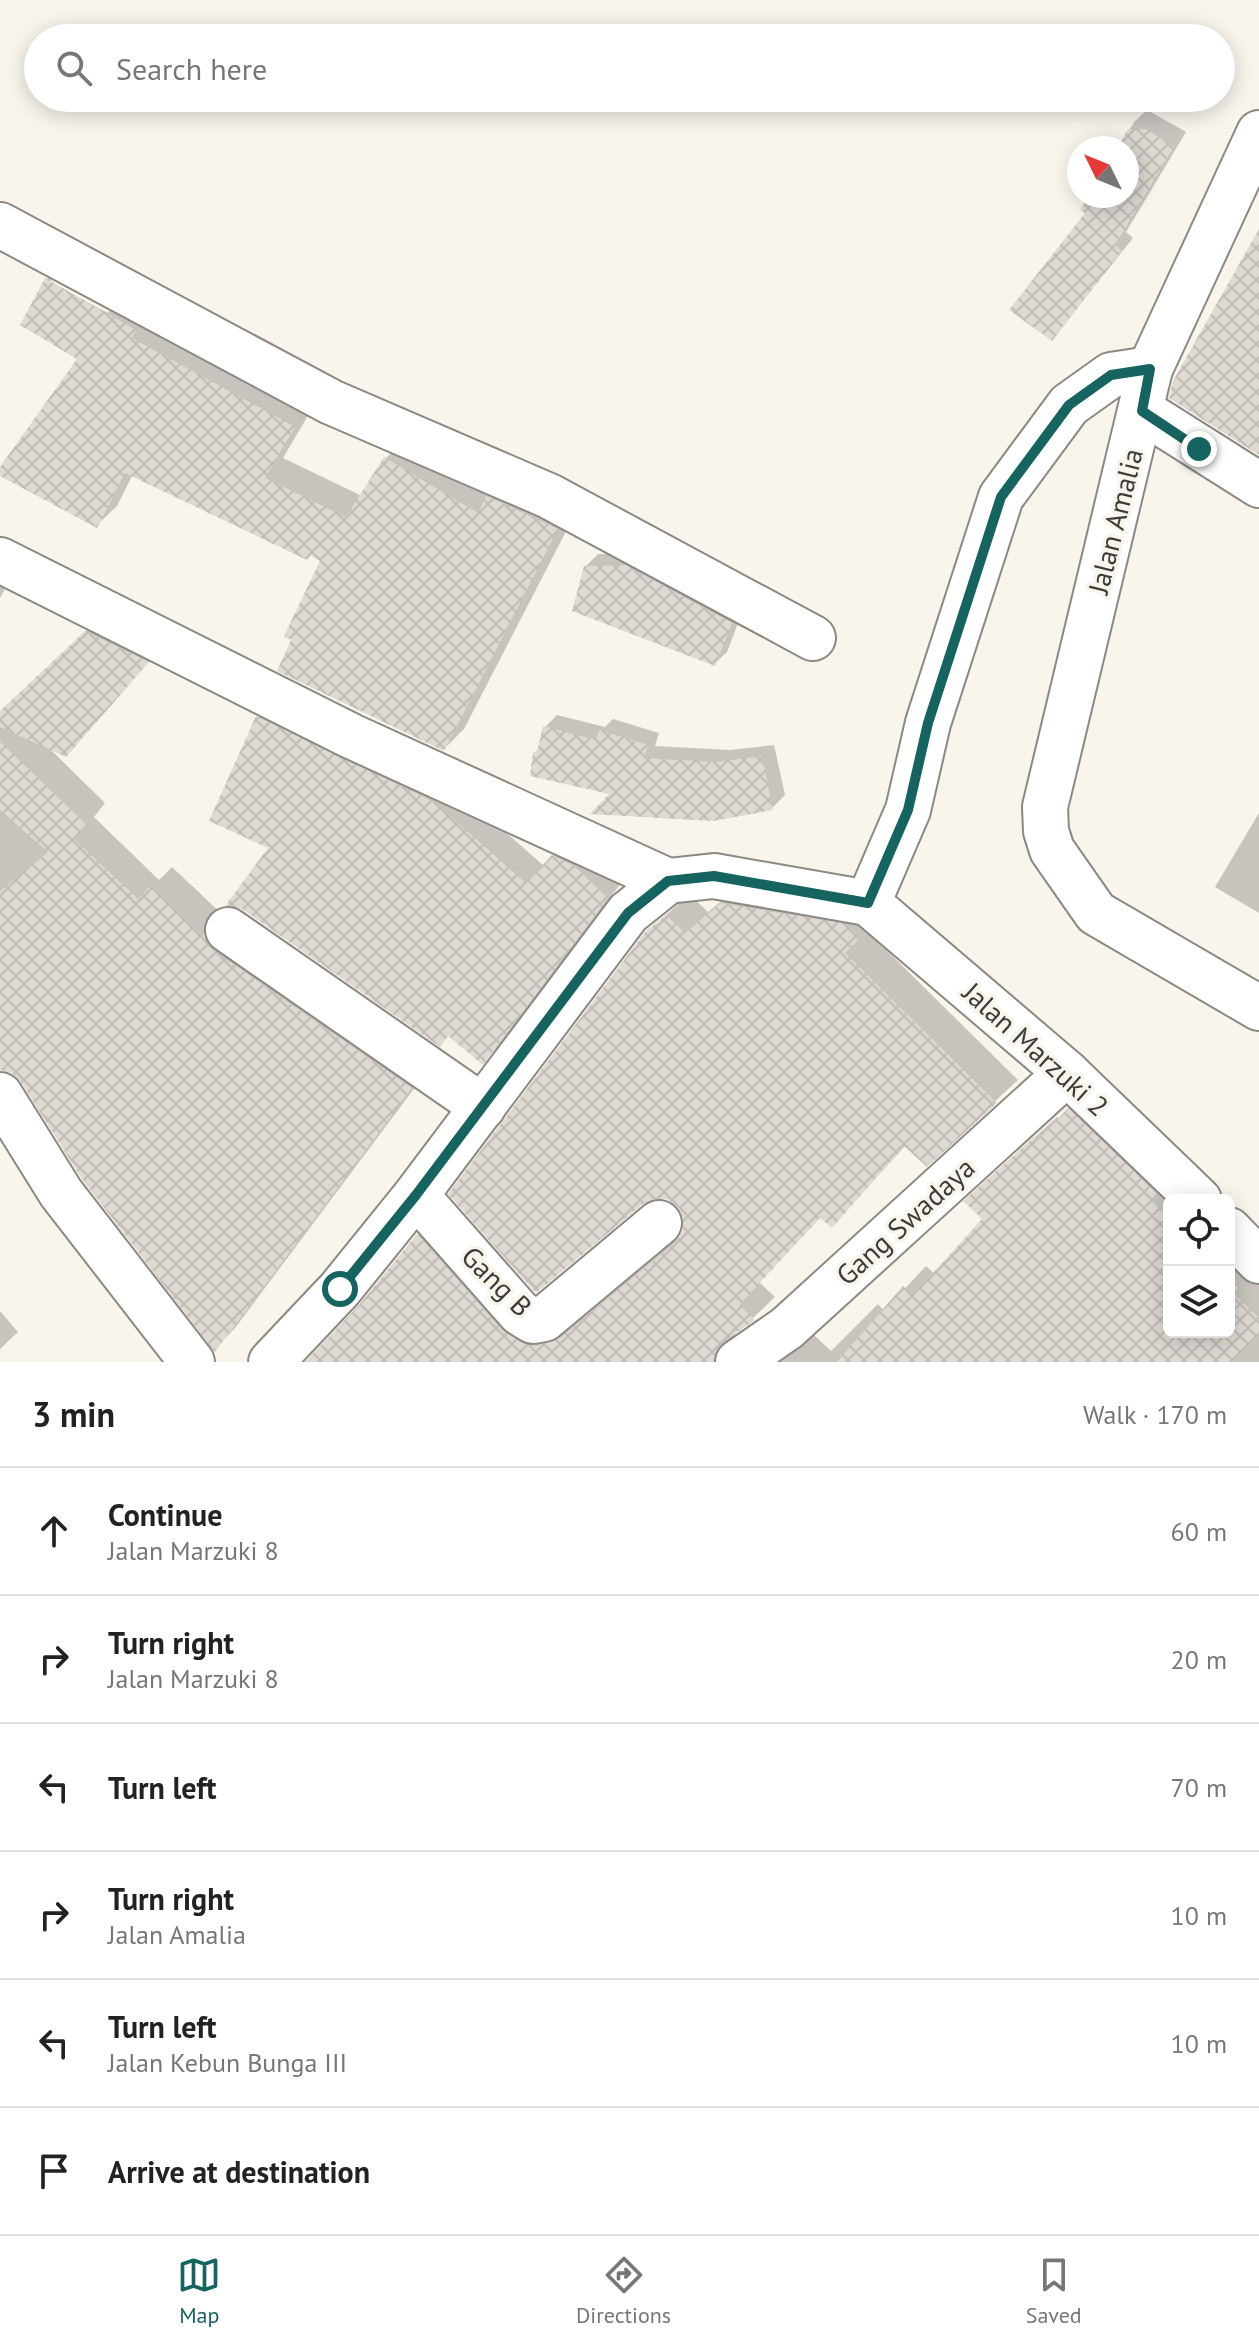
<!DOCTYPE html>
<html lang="en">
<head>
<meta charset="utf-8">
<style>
	:root { --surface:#fff; --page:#f6f6f6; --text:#222; --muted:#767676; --line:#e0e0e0; --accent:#166460 }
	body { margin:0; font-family:"PT Sans",sans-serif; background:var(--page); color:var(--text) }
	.controls { position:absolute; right:24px; bottom:24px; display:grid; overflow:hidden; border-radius:12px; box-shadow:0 4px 20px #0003 }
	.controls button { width:72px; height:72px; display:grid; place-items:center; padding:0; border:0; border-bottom:2px solid var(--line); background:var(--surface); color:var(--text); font:40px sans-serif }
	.compass { position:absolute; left:1067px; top:136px; width:72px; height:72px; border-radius:50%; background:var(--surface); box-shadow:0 4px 20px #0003; rotate:313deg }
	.stop { position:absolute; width:24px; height:24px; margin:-18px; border:6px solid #166460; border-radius:50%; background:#fff }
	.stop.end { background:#166460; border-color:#fff; box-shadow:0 2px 8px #0008 }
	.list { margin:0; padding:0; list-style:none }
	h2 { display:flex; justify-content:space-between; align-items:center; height:104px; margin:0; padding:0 32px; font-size:34px }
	h2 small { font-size:26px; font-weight:400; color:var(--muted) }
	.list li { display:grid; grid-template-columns:52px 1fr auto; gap:24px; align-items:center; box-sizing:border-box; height:128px; padding:0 32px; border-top:2px solid var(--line) }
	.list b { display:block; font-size:30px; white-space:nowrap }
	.list p { margin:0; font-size:26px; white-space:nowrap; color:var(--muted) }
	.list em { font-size:26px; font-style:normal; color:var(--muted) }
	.icon { flex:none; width:44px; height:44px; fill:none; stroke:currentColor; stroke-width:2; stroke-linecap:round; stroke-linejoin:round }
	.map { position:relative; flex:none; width:1259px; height:1362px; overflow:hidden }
	.search { position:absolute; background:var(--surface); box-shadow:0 4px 20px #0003; left:24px; right:24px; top:24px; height:88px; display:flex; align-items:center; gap:20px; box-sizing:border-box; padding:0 28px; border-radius:44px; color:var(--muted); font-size:30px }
	.sheet { height:872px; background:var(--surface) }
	nav { display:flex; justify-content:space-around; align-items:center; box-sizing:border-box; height:112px; border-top:2px solid var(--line); background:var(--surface); font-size:22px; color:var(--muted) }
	nav a { display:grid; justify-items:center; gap:4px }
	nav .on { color:var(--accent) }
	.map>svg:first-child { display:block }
</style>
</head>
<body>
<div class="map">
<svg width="1259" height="1362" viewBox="0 0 1259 1362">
	<defs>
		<pattern id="building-cross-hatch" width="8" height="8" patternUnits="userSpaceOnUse" patternTransform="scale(2)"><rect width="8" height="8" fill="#dedad3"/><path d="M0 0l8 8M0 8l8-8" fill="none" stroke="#c0bcb6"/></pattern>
	</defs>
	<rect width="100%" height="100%" fill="#f8f5ed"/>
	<!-- shadow -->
	<g fill="#0003" fill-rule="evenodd">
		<polygon points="1147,110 1186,132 1126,232 1133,238 1052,339 1090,196 1127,196 1127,148 1119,148 1134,122"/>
		<path d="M66 259 313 407 283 458 362 496 386 458 405 439 577 510 464 729 444 749 322 560 133 474 117 506 97 525 0 474V470L80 358 22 324 47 279ZM51 278 110 310 108 313 51 283Z"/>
		<polygon points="598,554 638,554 743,610 727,652 714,664 585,567"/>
		<polygon points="0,562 14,573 0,598"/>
		<polygon points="111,607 171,637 65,755 48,747 105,803 94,817 159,880 172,867 224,916 431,1066 235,1328 215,1349 23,1080 13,1072 0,1068 0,713"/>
		<polygon points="275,700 452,785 544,866 571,839 624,879 500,1045 482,1062 450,1034 440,1044 272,847 258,718"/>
		<polygon points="557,715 605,727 613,719 659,733 655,746 730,750 774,745 785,795 772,808 613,793 535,753 540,747 545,727"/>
		<polygon points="1259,813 1259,913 1215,887"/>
		<polygon points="745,882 880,915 866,930 1018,1080 927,1164 906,1145 853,1203 821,1216 759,1282 775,1297 753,1318 736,1330 734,1340 748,1362 306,1362 360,1308 418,1235 440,1214 561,1325 584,1317 683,1234 685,1218 648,932 689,894 708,912"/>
		<polygon points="1091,1088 1169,1200 1169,1332 1229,1332 1229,1234 1259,1275 1259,1362 774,1362 814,1335 831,1351 878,1304 884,1311 926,1266 935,1274 985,1219 988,1180 1057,1117 1060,1119"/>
		<polygon points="0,1311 18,1332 0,1349"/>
	</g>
	<!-- building -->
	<g fill="url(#building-cross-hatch)">
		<polygon points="1128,129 1146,129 1174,147 1115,245 1122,251 1052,341 1009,310 1085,213 1080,210 1088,196 1127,196 1127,148 1117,148"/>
		<polygon points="1259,229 1259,455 1169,398 1173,381"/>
		<polygon points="45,278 136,330 132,338 295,427 265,478 346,517 384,457 478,513 486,496 558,529 444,751 277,671 291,640 284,636 320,561 311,556 307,560 125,473 97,528 0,476 0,467 77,359 20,325"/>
		<polygon points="625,565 732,623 715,666 572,611 584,566"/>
		<polygon points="85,631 149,662 66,757 0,727 0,711"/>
		<polygon points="256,716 434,802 526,883 552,855 574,866 608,898 483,1065 448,1036 440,1047 242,909 225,906 268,848 209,821"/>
		<polygon points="543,726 596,740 599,730 648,745 644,758 716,762 762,756 773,810 713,821 590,814 609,794 530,776 533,752 537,752"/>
		<polygon points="0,742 86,824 74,839 138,899 150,886 202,936 204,933 206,941 214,951 412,1088 215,1352 82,1179 21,1082 12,1073 0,1070 0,891 48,852 0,810"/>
		<polygon points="721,903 846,924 860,938 845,953 997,1103 927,1167 904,1146 832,1228 820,1218 739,1305 755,1320 723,1342 716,1351 713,1362 305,1362 359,1305 417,1234 502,1330 520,1342 536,1346 560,1338 676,1242 683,1231 683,1218 679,1208 667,1199 654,1199 643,1204 536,1293 448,1194 646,931 666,915 685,933"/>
		<polygon points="1068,1108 1158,1195 1152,1201 1169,1218 1169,1332 1229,1332 1229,1277 1239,1287 1233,1293 1259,1318 1259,1333 1231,1362 837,1362 903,1286 913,1295 982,1219 963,1201 1034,1137 1038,1140"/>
	</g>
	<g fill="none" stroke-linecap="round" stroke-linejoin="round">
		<!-- street casing -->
		<g stroke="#8d8982" stroke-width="48">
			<g id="street">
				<polyline points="1259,133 1150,369 1045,807 1046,831 1052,850 1096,913 1259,1008"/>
				<polyline points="0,225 331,402 549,496 813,638"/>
				<polyline points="1142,411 1259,485"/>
				<polyline points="0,560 351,736 668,881"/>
				<polyline points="868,903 908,810 928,723 1001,497 1069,405 1111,375 1150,369"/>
				<polyline points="868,903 1067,1073 1199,1200"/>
				<polyline points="228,930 483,1107"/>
				<polyline points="0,1095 61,1193 192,1362"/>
				<polyline points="416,1195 520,1313 533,1321 544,1319 659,1223"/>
				<polyline points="1229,1230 1259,1261"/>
				<polyline points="271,1362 340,1289 416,1195 628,913 668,881 714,876 868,903"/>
				<polyline points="738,1362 787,1328 1067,1073"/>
			</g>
		</g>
		<!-- street -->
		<use href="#street" stroke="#fff" stroke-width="44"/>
	</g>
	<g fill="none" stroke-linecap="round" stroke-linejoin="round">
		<!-- route -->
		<polyline stroke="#166460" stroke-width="10" points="340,1289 416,1195 628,913 668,881 714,876 868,903 908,810 928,723 1001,497 1069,405 1111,375 1150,369 1142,411 1199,449"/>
	</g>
	<g text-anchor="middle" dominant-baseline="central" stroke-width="7" stroke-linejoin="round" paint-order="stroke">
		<!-- street labels -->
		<g font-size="28" fill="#3e3c39" stroke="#f8f5ed">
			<text transform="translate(1115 521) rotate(-76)">Jalan Amalia</text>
			<text transform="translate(1036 1049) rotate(42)">Jalan Marzuki 2</text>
			<text transform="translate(905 1221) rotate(-42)">Gang Swadaya</text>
			<text transform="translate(497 1281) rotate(45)">Gang B</text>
		</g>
	</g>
</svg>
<div class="controls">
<button><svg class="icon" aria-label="locate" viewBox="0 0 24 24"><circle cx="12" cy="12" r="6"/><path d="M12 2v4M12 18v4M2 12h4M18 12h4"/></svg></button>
<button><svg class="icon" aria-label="layers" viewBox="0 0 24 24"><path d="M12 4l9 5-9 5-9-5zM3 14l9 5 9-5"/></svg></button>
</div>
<svg class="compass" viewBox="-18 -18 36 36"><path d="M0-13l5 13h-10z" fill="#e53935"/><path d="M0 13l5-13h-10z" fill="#767676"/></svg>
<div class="stop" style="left:340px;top:1289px"></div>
<div class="stop end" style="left:1199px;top:449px"></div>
<div class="search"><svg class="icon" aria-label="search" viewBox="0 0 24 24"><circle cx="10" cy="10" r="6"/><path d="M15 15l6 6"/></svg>Search here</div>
</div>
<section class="sheet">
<h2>3 min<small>Walk · 170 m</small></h2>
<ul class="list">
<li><svg class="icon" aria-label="ahead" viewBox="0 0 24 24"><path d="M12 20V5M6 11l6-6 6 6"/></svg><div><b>Continue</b><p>Jalan Marzuki 8</p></div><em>60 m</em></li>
<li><svg class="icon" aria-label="right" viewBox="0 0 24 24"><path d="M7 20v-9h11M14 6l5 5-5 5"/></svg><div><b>Turn right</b><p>Jalan Marzuki 8</p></div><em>20 m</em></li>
<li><svg class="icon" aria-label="left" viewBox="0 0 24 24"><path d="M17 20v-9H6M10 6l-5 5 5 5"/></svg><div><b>Turn left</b></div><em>70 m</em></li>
<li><svg class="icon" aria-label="right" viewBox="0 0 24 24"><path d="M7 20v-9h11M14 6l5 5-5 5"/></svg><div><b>Turn right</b><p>Jalan Amalia</p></div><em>10 m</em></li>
<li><svg class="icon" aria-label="left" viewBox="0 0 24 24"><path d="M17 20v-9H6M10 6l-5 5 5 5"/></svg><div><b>Turn left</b><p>Jalan Kebun Bunga III</p></div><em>10 m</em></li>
<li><svg class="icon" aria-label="arrive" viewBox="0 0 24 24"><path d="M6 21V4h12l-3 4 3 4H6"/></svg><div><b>Arrive at destination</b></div></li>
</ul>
</section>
<nav>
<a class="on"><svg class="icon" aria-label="map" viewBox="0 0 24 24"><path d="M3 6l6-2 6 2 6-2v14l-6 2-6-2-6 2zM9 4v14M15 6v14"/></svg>Map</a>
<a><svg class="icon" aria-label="directions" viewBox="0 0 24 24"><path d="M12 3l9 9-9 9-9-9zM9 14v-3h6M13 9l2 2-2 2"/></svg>Directions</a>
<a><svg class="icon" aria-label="saved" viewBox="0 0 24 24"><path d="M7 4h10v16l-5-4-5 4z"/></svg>Saved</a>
</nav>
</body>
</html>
